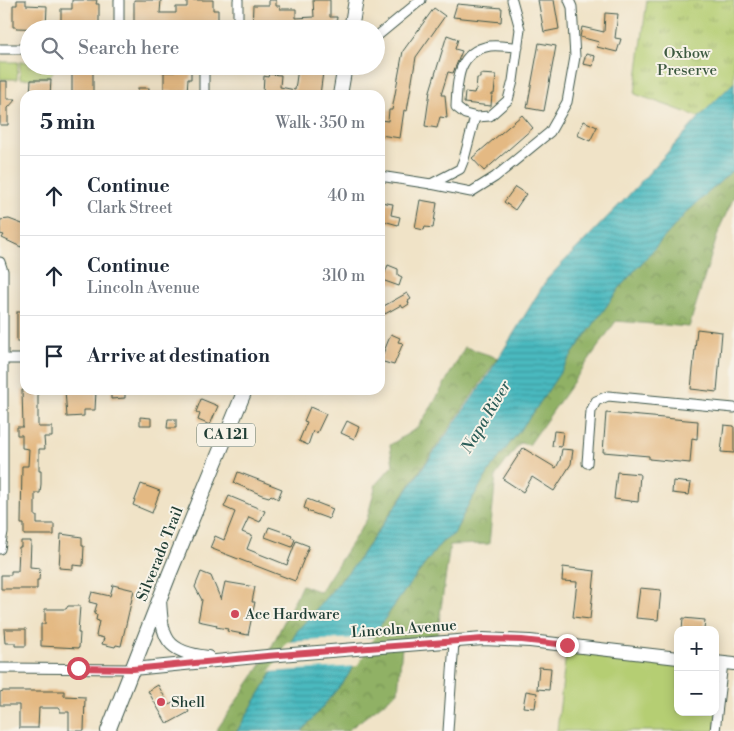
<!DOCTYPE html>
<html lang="en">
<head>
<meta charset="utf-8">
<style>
	:root { --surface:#fff; --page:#f6f6f7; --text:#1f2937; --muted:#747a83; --line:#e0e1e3 }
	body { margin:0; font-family:"Libre Bodoni",serif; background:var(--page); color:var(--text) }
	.controls { position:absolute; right:15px; bottom:15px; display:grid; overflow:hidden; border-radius:10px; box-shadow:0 2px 12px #0003 }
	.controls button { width:45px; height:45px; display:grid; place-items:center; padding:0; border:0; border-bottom:1px solid var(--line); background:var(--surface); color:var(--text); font:25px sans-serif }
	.stop { position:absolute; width:15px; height:15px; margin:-11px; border:4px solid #d1495b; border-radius:50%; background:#fff }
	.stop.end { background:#d1495b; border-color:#fff; box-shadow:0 1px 5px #0008 }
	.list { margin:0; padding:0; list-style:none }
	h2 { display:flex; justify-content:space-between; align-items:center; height:65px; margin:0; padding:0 20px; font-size:21px }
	h2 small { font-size:16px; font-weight:400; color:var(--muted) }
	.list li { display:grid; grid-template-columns:32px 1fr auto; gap:15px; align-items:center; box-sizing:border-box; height:80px; padding:0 20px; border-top:1px solid var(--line) }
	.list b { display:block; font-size:19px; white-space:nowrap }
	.list p { margin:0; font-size:16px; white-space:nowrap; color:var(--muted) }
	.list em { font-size:16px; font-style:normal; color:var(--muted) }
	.icon { flex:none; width:28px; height:28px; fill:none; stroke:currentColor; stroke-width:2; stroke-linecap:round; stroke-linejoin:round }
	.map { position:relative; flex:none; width:734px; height:731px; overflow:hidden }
	.search { position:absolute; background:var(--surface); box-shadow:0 2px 12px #0003; left:20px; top:20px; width:365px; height:55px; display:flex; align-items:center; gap:12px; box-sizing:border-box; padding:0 18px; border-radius:28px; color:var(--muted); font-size:19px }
	.panel { position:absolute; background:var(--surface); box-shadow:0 2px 12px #0003; left:20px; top:90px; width:365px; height:305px; border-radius:15px }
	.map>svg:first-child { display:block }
</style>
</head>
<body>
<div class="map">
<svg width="734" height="731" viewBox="0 0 734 731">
	<defs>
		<pattern id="forest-crowns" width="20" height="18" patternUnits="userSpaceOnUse" patternTransform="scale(1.25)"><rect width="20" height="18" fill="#90b165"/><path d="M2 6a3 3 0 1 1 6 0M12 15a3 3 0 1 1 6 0" fill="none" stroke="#759154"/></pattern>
		<pattern id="park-tufts" width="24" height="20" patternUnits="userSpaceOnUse" patternTransform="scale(1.25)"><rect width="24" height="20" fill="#b5ce73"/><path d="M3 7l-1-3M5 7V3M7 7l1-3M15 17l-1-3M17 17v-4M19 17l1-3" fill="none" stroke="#93a85f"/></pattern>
		<pattern id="water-rules" width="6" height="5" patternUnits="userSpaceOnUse" patternTransform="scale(1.25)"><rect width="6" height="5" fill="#49b9bf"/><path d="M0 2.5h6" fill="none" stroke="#3c989c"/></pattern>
	</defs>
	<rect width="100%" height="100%" fill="#f7f3e8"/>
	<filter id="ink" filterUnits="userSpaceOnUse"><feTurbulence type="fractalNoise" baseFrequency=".02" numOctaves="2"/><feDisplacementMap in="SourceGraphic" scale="10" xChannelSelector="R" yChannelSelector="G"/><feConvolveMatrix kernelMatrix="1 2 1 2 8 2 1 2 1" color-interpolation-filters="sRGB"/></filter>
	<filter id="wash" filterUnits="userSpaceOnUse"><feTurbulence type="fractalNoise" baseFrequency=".0096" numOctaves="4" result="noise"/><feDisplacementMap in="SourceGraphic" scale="20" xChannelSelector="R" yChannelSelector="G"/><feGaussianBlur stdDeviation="1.12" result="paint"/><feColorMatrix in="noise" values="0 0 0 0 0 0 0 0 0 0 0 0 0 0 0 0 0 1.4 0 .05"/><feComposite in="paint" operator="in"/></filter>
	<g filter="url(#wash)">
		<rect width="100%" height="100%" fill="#f0e3c7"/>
		<!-- grass -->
		<g fill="#b5ce73" stroke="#6a8654">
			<polygon points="0,62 18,62 17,79 0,79"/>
			<polygon points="20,62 29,62 29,66 54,66 54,71 48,77 20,79"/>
			<polygon points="567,645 678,658 678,712 715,712 715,662 723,663 715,731 557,731"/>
		</g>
		<!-- forest -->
		<g fill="url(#forest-crowns)" stroke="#58774c">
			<polygon points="734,169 734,197 720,227 689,327 616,321 529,445 520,443 496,475 489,544 450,545 436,643 402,646 398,692 347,731 302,731 345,680 374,634 406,589 441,543 454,534 467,507 492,467 533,413 573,353 621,286 685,214"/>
			<polygon points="465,347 498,358 355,564 298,630 237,731 216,731 267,656 302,585 320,592 367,519 376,484 393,465 390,445 417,428 432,406"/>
		</g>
		<!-- park -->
		<polygon fill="url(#park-tufts)" stroke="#6a8654" points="647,0 734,0 734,82 699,117 635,94"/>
		<!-- water -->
		<polygon fill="url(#water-rules)" stroke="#347b7a" points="734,82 734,169 685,214 621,286 573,353 533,413 492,467 467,507 454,534 441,543 406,589 374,634 345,680 302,731 237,731 298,630 355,564 487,377 547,279 627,197 706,110"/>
		<!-- pier -->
		<polygon fill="#f0e3c7" points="375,637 357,666 270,672 287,642"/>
		<g id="blocks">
			<!-- building -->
			<g fill="#e4b983">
				<polygon points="17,0 26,0 26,5 47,6 46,29 16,28 16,27 13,27 13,5 17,5"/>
				<polygon points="72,0 97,0 96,4 99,4 99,25 95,25 95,27 61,27 61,9 72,9"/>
				<polygon points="134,0 161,0 160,13 176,13 176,7 187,7 187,0 213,0 213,10 218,10 218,21 216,21 216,27 204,27 204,24 184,25 184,29 134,29"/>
				<polygon points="269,0 276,0 276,6 280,6 280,9 296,9 296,18 314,17 313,0 330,0 330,17 337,17 336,26 329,25 329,29 252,29 253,5 269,5"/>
				<polygon points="538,0 554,0 559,29 544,32"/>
				<polygon points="457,4 502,8 501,22 453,17"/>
				<polygon points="434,8 445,16 416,57 407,111 404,110 400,138 380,135 380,120 388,121 389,110 392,110 403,51"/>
				<polygon points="605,13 618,14 615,38 621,39 617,52 597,47 599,42 580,37 582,27 604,32"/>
				<polygon points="447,35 458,39 455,49 462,51 453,73 448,72 441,95 445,95 447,118 440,117 437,128 425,126 430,91"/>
				<polygon points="539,43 556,46 544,111 527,108"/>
				<polygon points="586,54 595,56 593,66 583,64"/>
				<polygon points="298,68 323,72 320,95 278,95 279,93 263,93 264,76 268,77 269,74 281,75 280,87 295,90"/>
				<rect x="72" y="69" width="21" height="26"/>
				<polygon points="175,70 191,70 191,79 188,79 187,92 164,91 164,72 175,72"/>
				<polygon points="480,74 496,75 494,94 492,94 491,106 464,103 465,92 474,93 475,90 476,90 477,78 480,78"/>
				<polygon points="31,80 51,80 50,95 30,95"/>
				<polygon points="0,81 7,81 7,99 16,99 8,108 8,125 0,125"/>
				<rect x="138" y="88" width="11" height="7"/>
				<polygon points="522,115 533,128 484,171 472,158"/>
				<polygon points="584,121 597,127 590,141 577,135"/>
				<polygon points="515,187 526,194 515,210 504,202"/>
				<polygon points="420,200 437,203 433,228 425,227 424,230 415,228"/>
				<polygon points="380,202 393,204 391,215 400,217 398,225 380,220"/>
				<polygon points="9,219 25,225 25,241 21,247 2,238 4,235 0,234 0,220"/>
				<polygon points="388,265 398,269 398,275 402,277 399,286 382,280"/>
				<polygon points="407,293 411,299 408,301 409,304 403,308 401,305 385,314 382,307"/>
				<rect x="17" y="312" width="8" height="30"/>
				<polygon points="697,329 722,332 717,392 691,389"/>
				<polygon points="391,334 400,338 398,342 403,343 394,365 380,361"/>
				<polygon points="22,390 38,390 38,427 52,427 52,437 44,437 45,449 39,449 39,471 41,471 41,484 40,493 35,493 35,516 37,516 37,524 54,524 54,535 24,535 24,524 21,524 22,466 28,466 29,449 22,448 22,435 17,435 17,427 23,427"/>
				<polygon points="65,390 96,391 95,410 84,410 84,416 67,417"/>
				<polygon points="111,390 125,390 125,398 111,399"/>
				<polygon points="201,399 218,406 210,425 198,420 200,414 196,412"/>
				<polygon points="310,407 326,414 317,433 313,431 308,445 299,441 307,422 304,421"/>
				<polygon points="606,413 698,421 697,439 692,438 690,463 649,459 649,456 603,452"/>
				<polygon points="140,417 151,418 151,425 140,425"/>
				<polygon points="168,419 176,419 176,428 167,428"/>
				<polygon points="347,421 359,427 354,439 341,433"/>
				<polygon points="724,425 734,426 734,453 721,452"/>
				<polygon points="554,431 563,432 561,447 552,446"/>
				<polygon points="523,448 556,468 560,460 562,449 573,450 571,464 554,491 532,477 523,492 503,479"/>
				<polygon points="238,472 282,489 278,499 271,495 269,497 262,495 234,483"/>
				<polygon points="617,472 640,474 638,502 614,499"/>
				<polygon points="673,481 691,483 689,495 672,493"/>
				<polygon points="141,484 160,491 152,513 133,505"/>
				<polygon points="229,496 265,511 260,522 249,517 242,532 252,536 247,549 287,565 296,541 309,546 295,581 210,548 215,536 224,540 235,512 224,507"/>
				<polygon points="307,499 333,509 329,519 307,511 308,510 304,508"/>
				<polygon points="269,527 292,535 291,537 295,539 292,547 265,537"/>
				<polygon points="61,534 82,537 82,546 84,546 83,566 73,565 73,569 59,568"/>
				<polygon points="21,541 31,541 30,567 40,568 39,580 37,580 37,589 1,589 1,575 11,575 11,571 18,571 19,547 21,547"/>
				<polygon points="563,567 595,571 590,619 573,617 577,582 562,581"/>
				<polygon points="201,572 211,576 221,600 225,582 255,587 252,602 255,602 248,635 227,631 228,629 216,627 217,625 198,621 202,600 195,587"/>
				<polygon points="113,585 134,590 121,646 116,645 115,647 102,644 104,638 96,636 99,621 96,620 97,615 94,614 97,604 89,602 92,592 110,596"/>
				<polygon points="640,588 661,590 658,620 636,618"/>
				<polygon points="68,606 80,606 78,633 80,633 79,648 41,646 41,624 45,624 45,609 66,609"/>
				<polygon points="683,618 705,620 704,630 682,630"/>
				<polygon points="4,629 26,629 26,646 15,646 15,643 5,643"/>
				<polygon points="539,667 551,668 549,690 537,689"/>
				<polygon points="158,685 169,705 182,698 189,712 167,724 148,691"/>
				<polygon points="3,691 64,691 64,696 85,697 84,731 69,731 69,712 60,712 60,708 39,708 38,728 19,728 19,705 0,705 0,692"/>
				<polygon points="526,691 537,693 535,708 523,707"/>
			</g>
		</g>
	</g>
	<g filter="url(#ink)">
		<use href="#blocks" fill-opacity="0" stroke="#3e564a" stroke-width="1"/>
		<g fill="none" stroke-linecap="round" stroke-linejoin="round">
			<!-- street casing -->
			<g stroke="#3e564a" stroke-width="11">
				<g id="street">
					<path d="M512 0 520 29 513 81 508 100 490 116 477 117 465 114 456 107C457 80 458 51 490 46 499 45 509 47 518 47"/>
					<polyline points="119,29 119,0"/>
					<polyline points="238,29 238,0"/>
					<polyline points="376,37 421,0"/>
					<polyline points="0,49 29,49"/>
					<polyline points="204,66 204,95"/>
					<polyline points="380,176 431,184 471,192 495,177 550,132 567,102 575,57 572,7 569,0"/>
					<polyline points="431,184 460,169 464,159 475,117"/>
					<polyline points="0,262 3,271 3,532 0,549"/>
					<polyline points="0,359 25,359"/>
					<polyline points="587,463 591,411 596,401 608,396 734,408"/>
					<polyline points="0,668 133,669"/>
					<polyline points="448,731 454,642"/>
					<polyline points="715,731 723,663"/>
				</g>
			</g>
			<!-- secondary casing -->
			<g stroke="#3e564a" stroke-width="14">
				<g id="secondary">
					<path d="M160 599C162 638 165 652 208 657"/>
					<polyline points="715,662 734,664"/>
					<polyline points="133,669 267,656 483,639 530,641 678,658"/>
				</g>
			</g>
			<!-- primary casing -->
			<g stroke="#3e564a" stroke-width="16">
				<g id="primary">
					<polyline points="351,29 356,0"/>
					<polyline points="340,95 345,66"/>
					<polyline points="108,731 169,575 245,390"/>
				</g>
			</g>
			<!-- street -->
			<use href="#street" stroke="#fff" stroke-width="9"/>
			<!-- secondary -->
			<use href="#secondary" stroke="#fff" stroke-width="12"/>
			<!-- primary -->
			<use href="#primary" stroke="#fff" stroke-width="14"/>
		</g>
	</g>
	<g fill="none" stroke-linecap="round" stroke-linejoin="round" filter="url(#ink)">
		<!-- route -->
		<polyline stroke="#d1495b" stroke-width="6" points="78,668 133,669 267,656 483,639 522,640 567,645"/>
	</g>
	<!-- markers -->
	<g fill="#d1495b" stroke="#f7f3e8" stroke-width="2">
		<circle cx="235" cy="614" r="5"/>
		<circle cx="161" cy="702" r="5"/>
	</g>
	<g text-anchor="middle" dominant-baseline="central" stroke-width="4" stroke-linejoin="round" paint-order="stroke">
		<!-- shield labels -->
		<rect fill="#f7f3e8" stroke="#60746a" stroke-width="1" x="197" y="423.5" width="58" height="23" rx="4"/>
		<g font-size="14" font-weight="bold" fill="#1f3d34">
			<text x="226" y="435">CA 121</text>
		</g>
		<!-- park labels -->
		<g font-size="15" fill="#3d5a41" stroke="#f7f3e8">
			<text x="687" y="53">Oxbow<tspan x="687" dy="17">Preserve</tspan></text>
		</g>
		<!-- street labels -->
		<g font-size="15" fill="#1f3d34" stroke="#f7f3e8">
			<text transform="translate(160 554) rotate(-68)">Silverado Trail</text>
			<text transform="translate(404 629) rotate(-4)">Lincoln Avenue</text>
		</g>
		<!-- poi labels -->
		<g font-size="15" fill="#1f3d34" stroke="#f7f3e8" text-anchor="start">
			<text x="245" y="614">Ace Hardware</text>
			<text x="171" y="702">Shell</text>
		</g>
		<!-- water labels -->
		<g font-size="16" font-style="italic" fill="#2a5c57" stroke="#f7f3e8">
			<text transform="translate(486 417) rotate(-59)">Napa River</text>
		</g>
	</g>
</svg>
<div class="controls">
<button>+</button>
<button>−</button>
</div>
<div class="stop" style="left:78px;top:668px"></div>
<div class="stop end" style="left:567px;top:645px"></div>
<div class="search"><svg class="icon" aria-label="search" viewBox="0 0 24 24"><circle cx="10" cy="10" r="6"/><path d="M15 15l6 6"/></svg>Search here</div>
<section class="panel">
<h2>5 min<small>Walk · 350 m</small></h2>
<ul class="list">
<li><svg class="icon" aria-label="ahead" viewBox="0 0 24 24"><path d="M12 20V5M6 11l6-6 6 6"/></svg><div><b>Continue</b><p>Clark Street</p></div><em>40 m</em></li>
<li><svg class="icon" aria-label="ahead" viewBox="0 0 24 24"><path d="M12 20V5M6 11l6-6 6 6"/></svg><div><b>Continue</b><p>Lincoln Avenue</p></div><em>310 m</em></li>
<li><svg class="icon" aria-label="arrive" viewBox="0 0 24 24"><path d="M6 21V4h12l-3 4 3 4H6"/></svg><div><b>Arrive at destination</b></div></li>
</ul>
</section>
</div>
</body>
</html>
